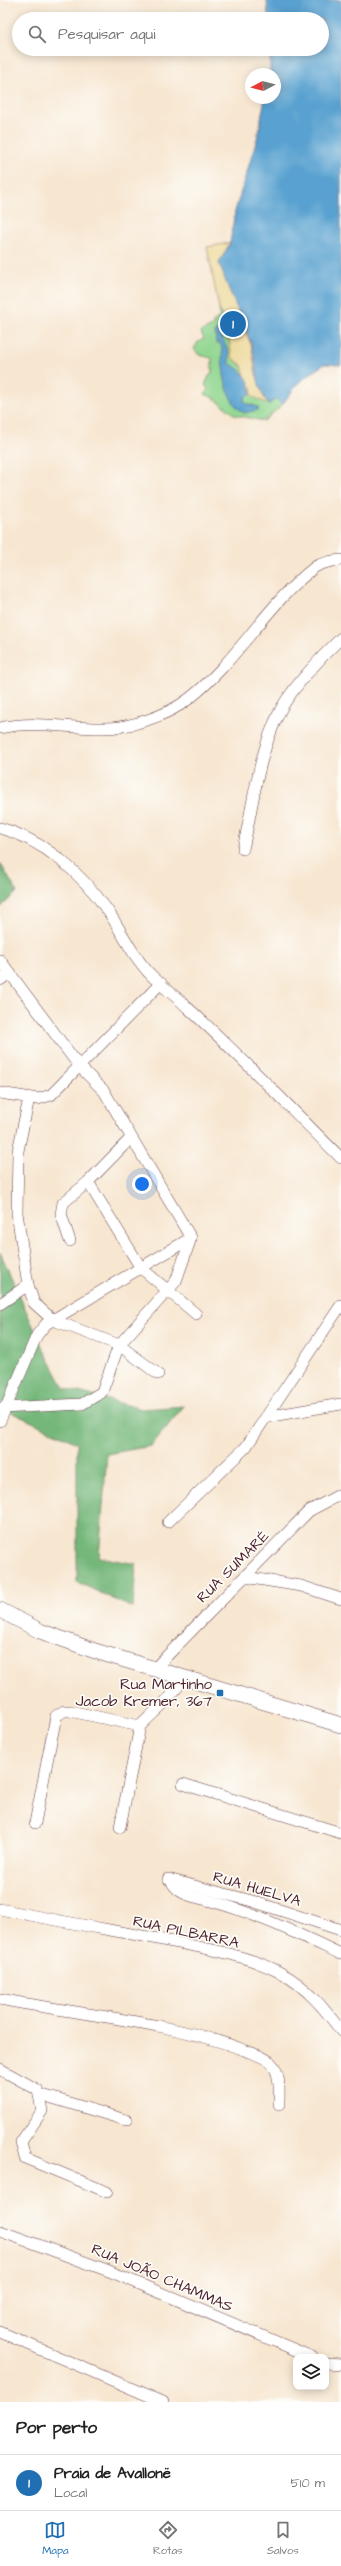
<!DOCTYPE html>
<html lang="pt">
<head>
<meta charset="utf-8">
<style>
	:root { --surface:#fff; --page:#f2f2f2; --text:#222; --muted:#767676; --line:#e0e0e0; --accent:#1f6fb2 }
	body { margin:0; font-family:"Architects Daughter",sans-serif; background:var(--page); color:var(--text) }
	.controls { position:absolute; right:12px; bottom:12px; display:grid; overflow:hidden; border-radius:8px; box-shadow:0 2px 10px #0003 }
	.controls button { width:36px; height:36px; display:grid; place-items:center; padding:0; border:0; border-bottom:1px solid var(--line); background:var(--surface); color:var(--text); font:20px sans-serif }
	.compass { position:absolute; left:245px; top:68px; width:36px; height:36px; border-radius:50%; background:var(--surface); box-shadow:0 2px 10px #0003; rotate:263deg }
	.you { position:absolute; left:142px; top:1184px; width:14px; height:14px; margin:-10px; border:3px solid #fff; border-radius:50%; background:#1a73e8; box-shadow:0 0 0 6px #1a73e833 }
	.badge { display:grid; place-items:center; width:26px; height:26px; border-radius:50%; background:var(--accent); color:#fff; font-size:13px; font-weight:700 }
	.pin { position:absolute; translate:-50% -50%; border:2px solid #fff; box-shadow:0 1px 4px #0006 }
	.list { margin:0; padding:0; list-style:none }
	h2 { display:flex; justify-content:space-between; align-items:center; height:52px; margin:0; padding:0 16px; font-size:17px }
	h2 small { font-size:13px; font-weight:400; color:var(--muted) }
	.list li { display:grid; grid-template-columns:26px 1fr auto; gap:12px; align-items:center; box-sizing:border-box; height:56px; padding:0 16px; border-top:1px solid var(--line) }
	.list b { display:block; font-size:15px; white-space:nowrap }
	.list p { margin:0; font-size:13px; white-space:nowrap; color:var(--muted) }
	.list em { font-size:13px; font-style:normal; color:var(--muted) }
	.icon { flex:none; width:22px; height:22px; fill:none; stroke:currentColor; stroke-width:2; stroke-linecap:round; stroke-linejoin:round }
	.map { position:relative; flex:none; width:341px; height:2402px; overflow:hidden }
	.search { position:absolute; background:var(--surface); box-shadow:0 2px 10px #0003; left:12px; right:12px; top:12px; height:44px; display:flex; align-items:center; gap:10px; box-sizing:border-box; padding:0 14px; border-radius:22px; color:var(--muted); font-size:15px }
	.sheet { height:108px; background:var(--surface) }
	nav { display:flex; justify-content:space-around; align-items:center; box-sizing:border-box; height:56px; border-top:1px solid var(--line); background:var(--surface); font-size:11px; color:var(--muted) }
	nav a { display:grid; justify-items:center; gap:2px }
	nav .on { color:var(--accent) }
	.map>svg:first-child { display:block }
</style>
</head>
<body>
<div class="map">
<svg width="341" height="2402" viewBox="0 0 341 2402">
	<rect width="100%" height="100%" fill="#fdfcf7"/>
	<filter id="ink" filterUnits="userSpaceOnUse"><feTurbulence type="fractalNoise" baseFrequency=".025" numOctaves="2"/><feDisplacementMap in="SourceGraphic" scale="8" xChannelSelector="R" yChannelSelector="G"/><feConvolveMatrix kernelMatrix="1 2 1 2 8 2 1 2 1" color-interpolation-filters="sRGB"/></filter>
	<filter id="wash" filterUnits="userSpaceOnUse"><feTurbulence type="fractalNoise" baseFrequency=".012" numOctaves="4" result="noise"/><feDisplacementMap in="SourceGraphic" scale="16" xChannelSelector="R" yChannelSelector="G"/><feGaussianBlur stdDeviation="0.9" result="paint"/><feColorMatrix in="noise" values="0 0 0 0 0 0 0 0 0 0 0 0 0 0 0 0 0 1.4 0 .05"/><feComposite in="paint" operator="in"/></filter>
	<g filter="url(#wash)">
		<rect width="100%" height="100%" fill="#f7e6d0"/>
		<!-- green -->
		<polygon fill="#91d690" stroke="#6e7a5e" points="218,302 227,327 230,347 235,359 244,369 250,394 269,404 276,399 282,405 264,421 235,415 214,398 205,394 209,390 205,385 209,376 212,373 212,358 199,355 194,349 198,342 204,339 201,332 212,326 214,321 220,317"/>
		<!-- forest -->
		<g fill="#74b77a" stroke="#5f6b52">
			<polygon points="0,863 17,892 0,908"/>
			<polygon points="0,1252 41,1344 64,1388 142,1409 184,1406 151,1446 107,1454 99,1557 136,1564 133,1608 77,1582 77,1443 0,1407"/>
		</g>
		<!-- sand -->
		<polygon fill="#eeda9e" stroke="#9c7c64" points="230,243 224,254 242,326 251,344 255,370 263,396 269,404 251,396 252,388 246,380 242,365 232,358 227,327 219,308 207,247"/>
		<!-- water -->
		<g fill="#59a1d0" stroke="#52607e">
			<path d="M267 0H341V365L324 364 298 383 282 405 276 399 269 404C254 386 258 364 251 343 241 316 228 290 219 263L230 243 235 211 257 139 265 98H275V74H270V49H322V19H268Z"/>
			<path d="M218 330 229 352V363C240 369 253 380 250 394L244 398 245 403 258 407V410L244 413C230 405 225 385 223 368 221 359 224 352 220 343H216L215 332Z"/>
		</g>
	</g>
	<g filter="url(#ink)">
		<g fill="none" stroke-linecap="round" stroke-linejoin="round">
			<!-- street casing -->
			<g stroke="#643d44" stroke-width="12">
				<g id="street">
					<path d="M0 728C33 720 66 728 99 728 129 729 167 716 190 698 237 661 267 604 315 567 322 562 333 561 341 560"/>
					<path d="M0 828C44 840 82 874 108 911 122 932 133 957 152 976 163 987 177 997 188 1008 241 1056 290 1108 341 1158"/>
					<path d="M243 849C253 805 258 755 279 713 290 690 322 656 341 638"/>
					<polyline points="0,960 79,1066 104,1091 191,1238 46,1324 37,1335 0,1421"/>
					<polyline points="0,980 10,973"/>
					<polyline points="0,1093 38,1099 51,1095 161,983"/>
					<polyline points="88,1182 141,1268 196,1314"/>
					<polyline points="70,1241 61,1214 63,1203 88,1182 131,1138"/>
					<polyline points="28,1285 17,1213 18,1151 29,1098"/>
					<polyline points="0,1304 28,1285 34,1303 53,1320 119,1345 158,1374"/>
					<polyline points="1,1408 82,1404 102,1392 119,1345 176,1281 191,1238"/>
					<polyline points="266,1417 341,1404"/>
					<polyline points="168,1522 246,1447 341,1305"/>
					<polyline points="245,1577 301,1586 341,1599"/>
					<polyline points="153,1670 309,1511 341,1494"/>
					<polyline points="183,1784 341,1833"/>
					<polyline points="35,1823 56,1716 64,1711 70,1711 140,1726"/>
					<polyline points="120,1827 140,1726 165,1702 185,1678"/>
					<polyline points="168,1879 252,1901 341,1930"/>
					<path d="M171 1880C177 1895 193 1896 207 1900 253 1912 298 1934 341 1954"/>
					<path d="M0 1909C53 1920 105 1929 158 1939 197 1947 246 1954 281 1973 307 1987 324 2008 341 2031"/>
					<path d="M0 1999C79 2015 169 2021 244 2050 253 2054 264 2056 271 2063 281 2073 279 2091 279 2104"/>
					<polyline points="0,2069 38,2090 42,2111 21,2142 25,2158 107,2192"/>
					<polyline points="39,2094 126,2120"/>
					<polyline points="0,2231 109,2271 312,2357"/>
					<polyline points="0,2332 163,2402"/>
					<polyline points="326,2363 341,2364"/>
				</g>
			</g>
			<!-- secondary casing -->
			<g stroke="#643d44" stroke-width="16">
				<polyline id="secondary" points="0,1610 40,1631 95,1651 341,1725"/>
			</g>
			<!-- street -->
			<use href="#street" stroke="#fff" stroke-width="11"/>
			<!-- secondary -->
			<use href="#secondary" stroke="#fff" stroke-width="15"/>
		</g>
	</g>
	<!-- markers -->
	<rect fill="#1f6fb2" stroke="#fdfcf7" stroke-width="1.5" x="216" y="1689" width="8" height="8" rx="2"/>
	<g text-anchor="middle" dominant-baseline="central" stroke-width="3.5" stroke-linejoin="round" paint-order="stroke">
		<!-- street labels -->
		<g font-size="15" fill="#4a1f2b" stroke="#fdfcf7">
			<text transform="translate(233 1567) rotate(-45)">RUA SUMARÉ</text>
			<text transform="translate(257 1889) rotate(16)">RUA HUELVA</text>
			<text transform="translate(186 1932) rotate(12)">RUA PILBARRA</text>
			<text transform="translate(162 2278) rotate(23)">RUA JOÃO CHAMMAS</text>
		</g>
		<!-- poi labels -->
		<g font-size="15" fill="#4a1f2b" stroke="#fdfcf7" text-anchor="end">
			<text x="212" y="1684">Rua Martinho<tspan x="212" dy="17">Jacob Kremer, 367</tspan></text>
		</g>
	</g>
</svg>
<div class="controls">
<button><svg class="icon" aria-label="layers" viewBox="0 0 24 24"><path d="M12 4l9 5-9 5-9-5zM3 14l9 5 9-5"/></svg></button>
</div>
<svg class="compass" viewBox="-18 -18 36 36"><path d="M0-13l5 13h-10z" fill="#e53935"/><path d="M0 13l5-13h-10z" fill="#767676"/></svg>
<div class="you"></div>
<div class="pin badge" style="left:233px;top:324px">1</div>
<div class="search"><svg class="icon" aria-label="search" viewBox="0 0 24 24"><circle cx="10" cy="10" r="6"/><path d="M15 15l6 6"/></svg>Pesquisar aqui</div>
</div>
<section class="sheet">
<h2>Por perto<small></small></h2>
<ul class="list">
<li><span class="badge">1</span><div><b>Praia de Avallonë</b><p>Local</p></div><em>510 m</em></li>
</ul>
</section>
<nav>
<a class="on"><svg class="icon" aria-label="map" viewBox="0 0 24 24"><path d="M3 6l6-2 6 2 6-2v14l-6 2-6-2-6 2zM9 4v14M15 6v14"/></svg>Mapa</a>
<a><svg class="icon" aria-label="directions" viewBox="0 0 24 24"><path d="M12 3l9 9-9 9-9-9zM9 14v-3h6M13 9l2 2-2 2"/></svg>Rotas</a>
<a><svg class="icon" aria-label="saved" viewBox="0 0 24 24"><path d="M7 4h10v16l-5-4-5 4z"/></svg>Salvos</a>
</nav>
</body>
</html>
